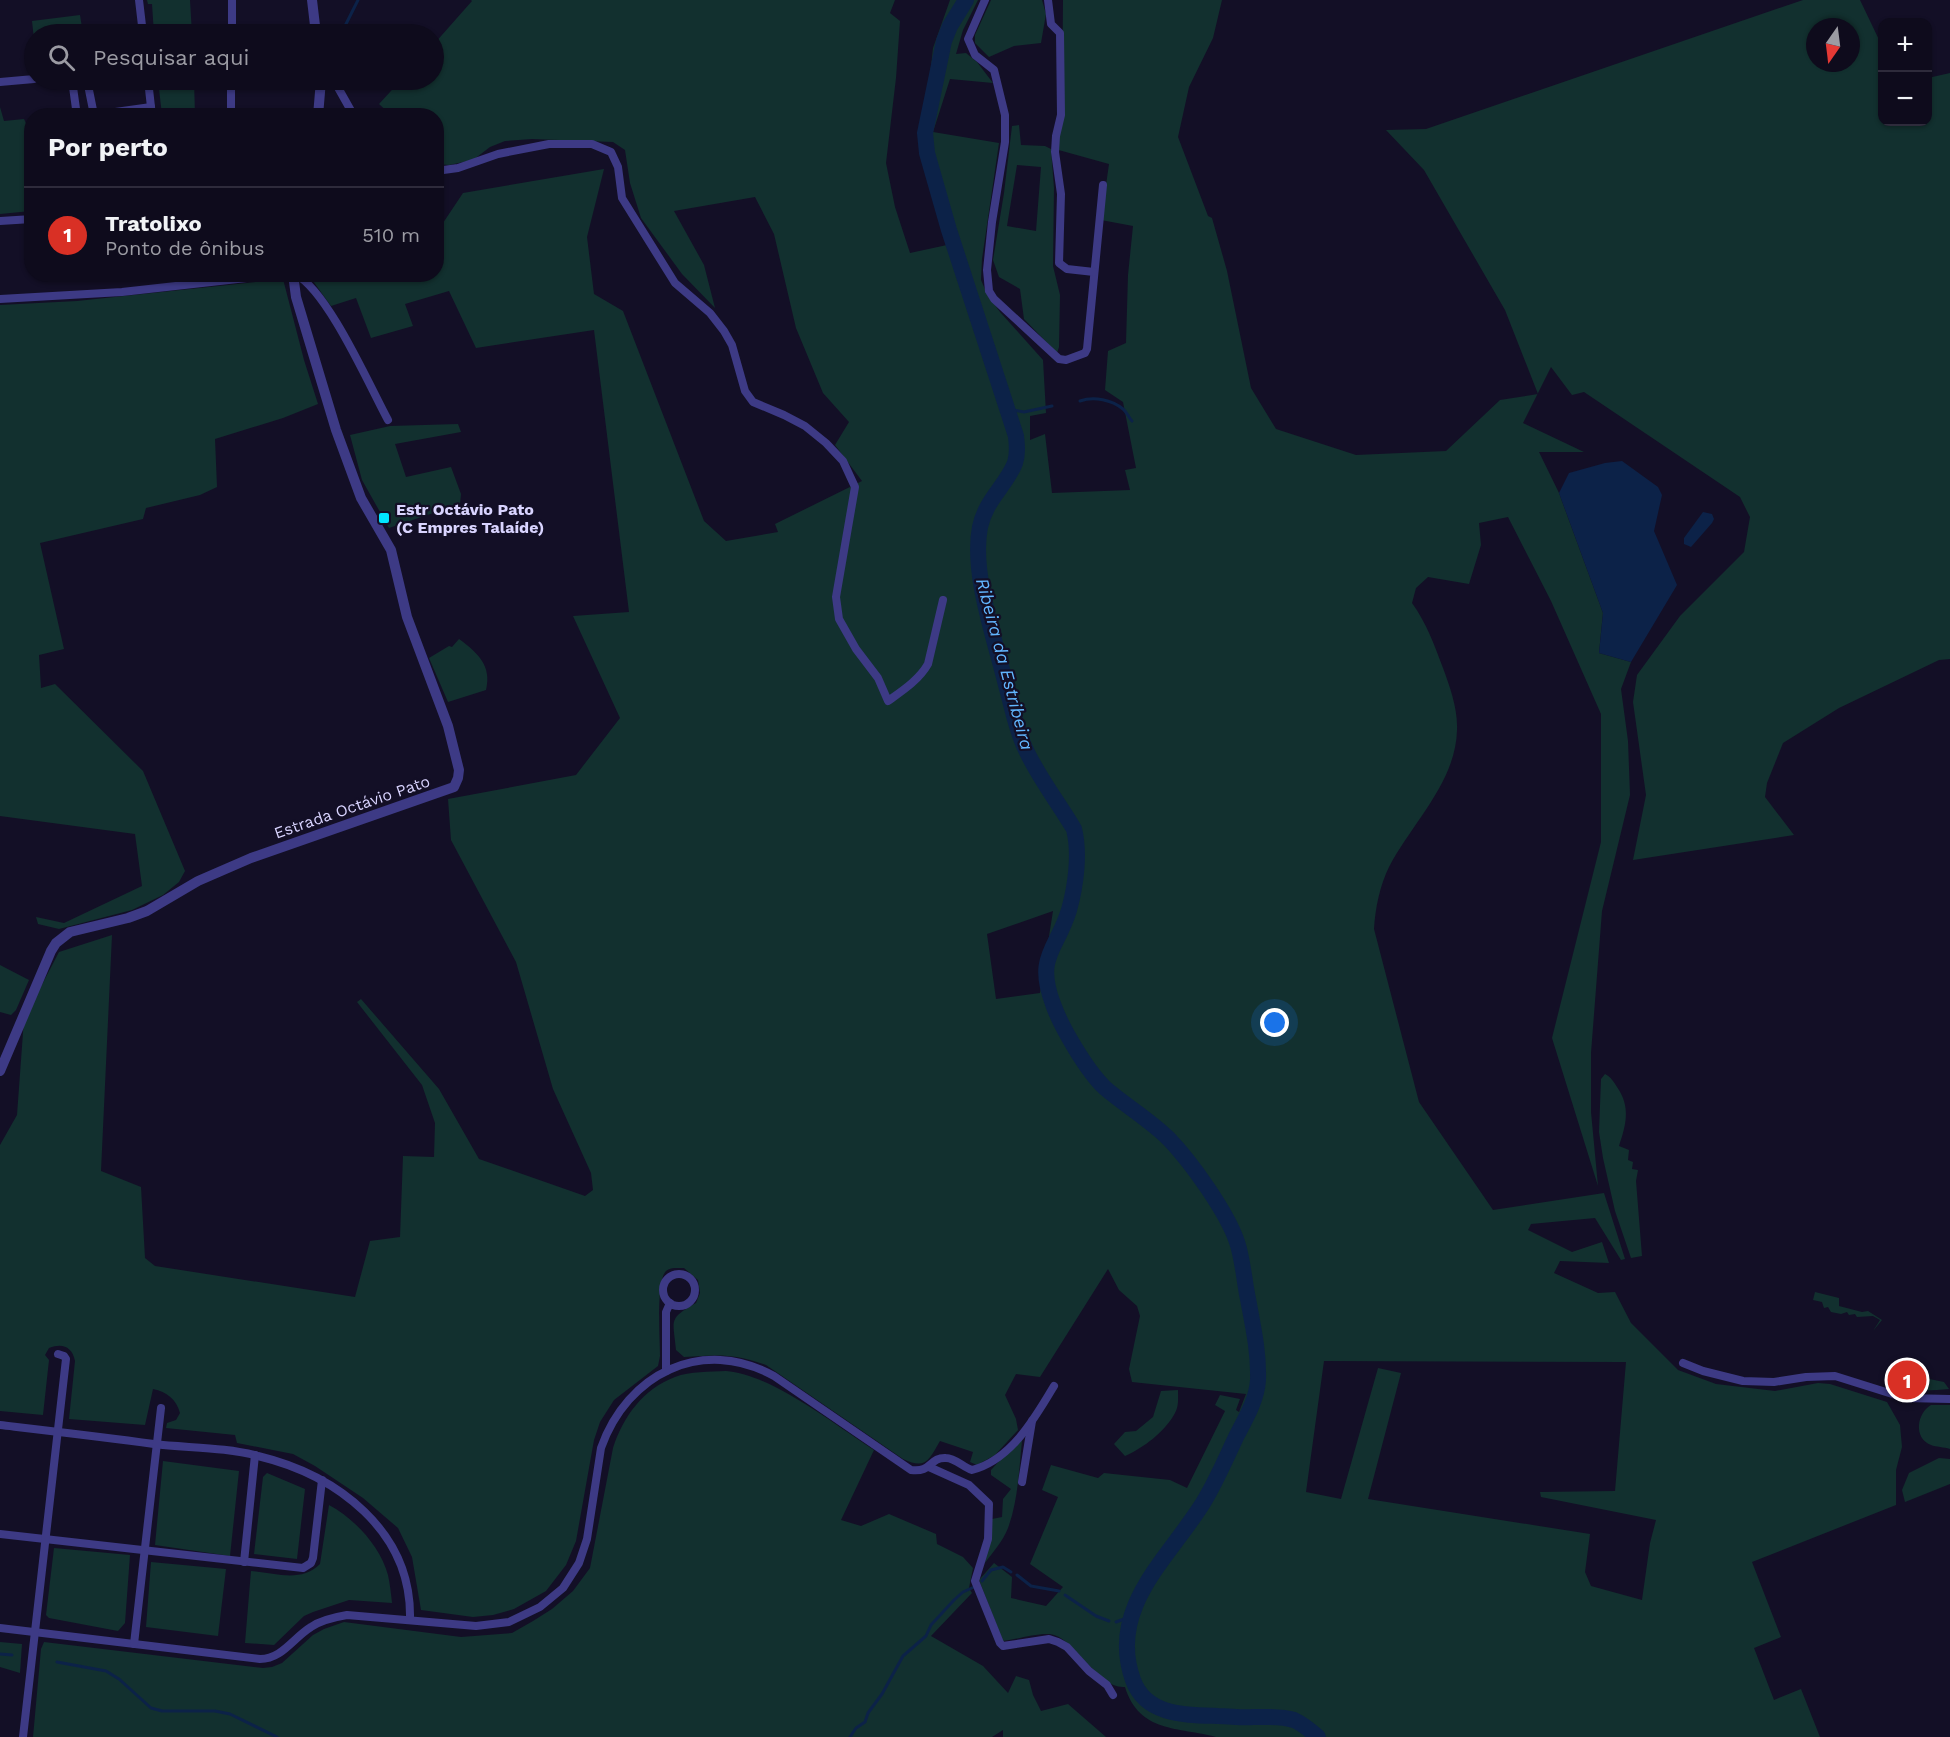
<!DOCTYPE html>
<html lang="pt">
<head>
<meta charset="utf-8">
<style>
	:root { --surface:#0e0b1c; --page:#171425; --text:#f1f3f6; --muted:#9b9ba3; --line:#2e2b3b; --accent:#d93025 }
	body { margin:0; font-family:"Work Sans",sans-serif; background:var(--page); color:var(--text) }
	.controls { position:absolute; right:18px; top:18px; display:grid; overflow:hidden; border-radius:12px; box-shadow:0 2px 4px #0004 }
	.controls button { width:54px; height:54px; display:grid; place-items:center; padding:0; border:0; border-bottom:2px solid var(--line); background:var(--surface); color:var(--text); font:30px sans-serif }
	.compass { position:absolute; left:1806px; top:18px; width:54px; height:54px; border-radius:50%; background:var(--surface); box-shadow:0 2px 4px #0004; rotate:194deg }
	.you { position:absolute; left:1275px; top:1023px; width:21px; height:21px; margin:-15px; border:4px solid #fff; border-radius:50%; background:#1a73e8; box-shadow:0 0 0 9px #1a73e833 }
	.badge { display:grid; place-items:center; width:39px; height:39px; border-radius:50%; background:var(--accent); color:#fff; font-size:20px; font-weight:700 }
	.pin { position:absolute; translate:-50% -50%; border:3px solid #fff; box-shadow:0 2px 6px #0006 }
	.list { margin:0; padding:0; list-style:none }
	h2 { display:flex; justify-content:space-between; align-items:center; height:78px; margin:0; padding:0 24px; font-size:26px }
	h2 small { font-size:20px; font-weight:400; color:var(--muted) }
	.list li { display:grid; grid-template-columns:39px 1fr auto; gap:18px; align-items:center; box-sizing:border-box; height:96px; padding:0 24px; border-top:2px solid var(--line) }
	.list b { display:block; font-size:22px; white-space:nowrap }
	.list p { margin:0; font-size:20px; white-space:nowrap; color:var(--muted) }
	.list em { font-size:20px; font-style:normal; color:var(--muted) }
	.icon { flex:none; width:33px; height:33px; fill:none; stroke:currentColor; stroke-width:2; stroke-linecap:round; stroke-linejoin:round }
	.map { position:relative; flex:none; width:1950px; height:1737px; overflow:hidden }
	.search { position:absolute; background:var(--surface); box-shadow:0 2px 4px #0004; left:24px; top:24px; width:420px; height:66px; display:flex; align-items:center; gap:15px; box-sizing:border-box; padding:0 21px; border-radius:33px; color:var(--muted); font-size:22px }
	.panel { position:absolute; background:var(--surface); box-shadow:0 2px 4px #0004; left:24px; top:108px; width:420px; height:174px; border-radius:24px }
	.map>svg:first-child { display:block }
</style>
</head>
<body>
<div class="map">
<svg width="1950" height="1737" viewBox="0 0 1950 1737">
	<rect width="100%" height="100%" fill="#130f26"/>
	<!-- green -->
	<g fill="#12302f" fill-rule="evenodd">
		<polygon points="147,0 190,0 192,34 154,34 152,4 148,4"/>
		<path d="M471 0H895L890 13 900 21 896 78 886 163 895 207 910 253 947 245 928 178 921 125 928 93 933 48 950 0H978L963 30 956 54 966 53 977 62 993 83 950 79 933 132 999 143 982 259 981 280 987 294 1000 312 1043 360 1046 413 1030 416V440L1045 434 1052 493 1130 490 1125 470 1136 468 1123 402 1105 390 1108 351 1126 343 1128 275 1133 226 1101 220 1109 164 1055 149 1062 121 1063 0H1222L1213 38 1189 87 1178 137 1208 216 1212 218 1227 271 1251 388 1276 429 1356 455 1446 451 1500 400 1538 394 1505 310 1424 170 1386 130 1426 129 1803 0H1860L1882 46V122H1928V78L1950 73V659L1939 660 1839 708 1783 743 1767 783 1765 797 1794 835 1633 860 1646 795 1633 702 1637 675 1680 616 1744 552 1750 517 1740 497 1584 392 1572 395 1551 367 1523 423 1584 452H1539L1559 493 1603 613 1599 653 1631 662 1621 689 1628 741 1630 795 1602 911 1591 1053V1112L1598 1186 1552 1038 1601 842V714L1551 601 1508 517 1479 523 1481 545 1469 584 1428 577 1416 588 1412 603C1427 624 1434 644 1443 668 1450 687 1458 709 1457 730 1456 782 1412 823 1389 867 1380 885 1375 909 1374 929L1419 1102 1493 1210 1604 1193 1625 1259 1621 1260 1595 1218 1531 1224 1528 1230 1572 1252 1602 1242 1609 1263 1560 1261 1554 1273 1598 1293 1615 1292 1631 1323 1678 1370 1716 1384 1775 1391 1818 1383 1830 1384 1887 1402 1900 1425 1902 1447 1896 1470V1505L1752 1562 1781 1637 1754 1648 1774 1700 1801 1689 1820 1737H1216C1179 1727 1139 1733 1125 1687 1099 1690 1073 1636 1050 1634 1036 1633 1018 1639 1003 1641L979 1580 994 1563 1012 1577 1011 1598 1046 1606 1063 1587 1030 1564 1058 1497 1042 1490 1051 1465 1098 1478 1104 1473 1170 1480 1187 1488 1225 1411 1215 1405 1220 1395 1240 1399 1236 1410 1239 1412 1246 1394 1132 1382 1129 1369 1140 1316 1137 1306 1119 1290 1108 1269 1040 1377 1016 1374 1005 1395 1016 1419 1018 1430 995 1455 977 1465 970 1462 973 1452 940 1441C929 1460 926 1470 903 1459L766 1365C732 1353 719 1355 684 1357L676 1350C673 1319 668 1319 696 1303L700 1293 698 1280 684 1268C678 1268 670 1267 666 1271 656 1281 660 1340 660 1356L658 1366 614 1400 600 1422 594 1440 576 1541 566 1565 546 1591 514 1609 493 1615 473 1617 421 1610 412 1557 398 1528 363 1498 315 1466 293 1454 237 1443 235 1435 166 1428 167 1423 176 1420 180 1413C176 1399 167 1392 153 1389L145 1425 69 1419 75 1361C72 1346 62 1343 49 1348L45 1355 49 1360 43 1415 0 1411V1145L17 1115 24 1019 59 952 112 935 101 1171 141 1187 145 1258 155 1266 355 1297 370 1241 400 1237 403 1156 434 1157 435 1123 422 1085 357 1002 361 999 439 1089 479 1159 585 1196 593 1190 591 1173 553 1089 516 962 451 840 448 799 576 775 620 718 573 616 629 612 594 330 476 348 449 291 405 304 413 326 371 338 356 298 331 306 313 281 335 275 436 274 437 232 463 193 604 169 587 237 594 294 623 311 704 521 726 541 778 532 775 524 862 481 835 445 849 422 823 393 796 328 774 234 755 197 674 211 704 265 715 308 682 274 641 218 630 183 625 150 613 142 532 139 505 141 490 147 473 160 449 165 437 164 436 116 391 115 379 104 401 80H434V44L472 1ZM1815 27H1851V63H1815ZM1053 911 1040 993 996 999 987 934ZM1324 1361 1626 1362 1615 1491 1540 1492 1541 1497 1656 1520 1650 1543 1642 1600 1591 1586 1585 1572 1590 1534 1368 1499 1401 1373 1378 1368 1341 1499 1306 1492Z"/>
		<polygon points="991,0 1042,0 1046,14 1041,43 1014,46 989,57 975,43 975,35"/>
		<polygon points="80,15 83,34 34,34 34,39 32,21"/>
		<polygon points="158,80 194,80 195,115 162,115"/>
		<polygon points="0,107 4,121 24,119 31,134 31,211 0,214"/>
		<path d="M1019 125 1021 145 1045 146 1051 149 1054 188 1053 266 1060 295 1059 347 1057 353 1024 319 1020 289 999 277 993 260 1004 193 1012 126ZM1017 165 1041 167 1036 231 1007 226Z"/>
		<polygon points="283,279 304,360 318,404 283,418 215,439 217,487 200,495 146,508 143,519 40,543 64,649 39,655 41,688 55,684 143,771 185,871 179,882 163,895 132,910 59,929 38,924 36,917 64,923 142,886 135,834 0,816 0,305 77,301"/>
		<polygon points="458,424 461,432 395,444 406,477 451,467 461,494 460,504 389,528 362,480 350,435 390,426"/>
		<path d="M459 639C478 653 492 666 486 690L448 702 429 658 449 646 452 647Z"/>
		<polygon points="0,965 29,980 16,1010 11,1015 0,1012"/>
		<path d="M1605 1074C1611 1077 1613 1081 1617 1087 1631 1107 1626 1125 1619 1146L1629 1150 1628 1160 1633 1162 1632 1169 1638 1170 1636 1181 1642 1256 1631 1258 1615 1211 1603 1158 1599 1132 1601 1079Z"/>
		<polygon points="1815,1292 1839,1298 1839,1306 1862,1312 1868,1311 1882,1320 1873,1331 1880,1320 1873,1316 1857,1317 1855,1314 1849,1315 1847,1312 1841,1314 1831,1312 1828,1307 1824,1308 1822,1302 1813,1300"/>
		<path d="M726 1371C771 1374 835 1425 874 1450L841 1520 861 1526 889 1514 936 1534 937 1544 963 1557 973 1568 969 1588 972 1593 931 1636 983 1666 1008 1693 1016 1676 1029 1680 1033 1695 1041 1711 1068 1704 1106 1737H1003V1730L992 1737H33L41 1649 44 1642 263 1668 272 1667 282 1663 313 1635 324 1629 344 1622 461 1637 512 1633 533 1621 552 1609 573 1591 590 1568 613 1448C623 1417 643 1389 675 1377 690 1371 710 1372 726 1371Z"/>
		<path d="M1895 1372 1944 1382 1949 1389C1927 1391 1914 1392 1892 1384Z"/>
		<path d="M1178 1390C1178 1398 1179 1406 1175 1413 1165 1432 1143 1448 1125 1456L1114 1444 1125 1432 1136 1431 1153 1417 1161 1391Z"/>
		<path d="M1931 1405H1950V1449C1944 1447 1936 1447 1931 1445 1913 1438 1917 1413 1931 1405Z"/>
		<path d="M1020 1438 1022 1441C1019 1470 1018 1501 1008 1528 1003 1541 993 1552 985 1563L992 1519 1002 1517 1003 1499 1011 1489 991 1475V1470Z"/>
		<polygon points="1939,1458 1950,1459 1950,1484 1905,1502 1902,1490 1909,1473"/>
		<polygon points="163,1461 239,1471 230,1556 155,1545"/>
		<polygon points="267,1473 305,1489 297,1559 254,1554 263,1477"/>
		<path d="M329 1505C355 1519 380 1546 388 1575 390 1584 391 1594 392 1603L349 1600 313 1612 304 1616 274 1645 245 1643 251 1571C276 1573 301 1583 320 1564Z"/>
		<polygon points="54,1548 130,1555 125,1623 118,1631 49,1618 46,1615"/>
		<polygon points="151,1562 226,1569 218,1636 146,1627"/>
		<polygon points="0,1642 22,1644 20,1673 0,1667"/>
	</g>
	<!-- water -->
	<g fill="#0c2248">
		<polygon points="1622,461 1658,487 1662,495 1654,531 1677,585 1631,662 1599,653 1603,613 1559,493 1569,473 1605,463"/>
		<polygon points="1703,512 1712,514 1714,519 1712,523 1691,547 1684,544 1684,538"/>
	</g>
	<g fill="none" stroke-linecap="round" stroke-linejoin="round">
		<!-- stream -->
		<g stroke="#0c2248" stroke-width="3">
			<polyline points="341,34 358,0"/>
			<path d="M1080 401C1094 396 1112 400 1123 409 1127 412 1128 417 1132 421"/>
			<polyline points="1008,409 1024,412 1052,406"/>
			<polyline points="1017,1575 1031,1586 1059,1591"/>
			<polyline points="982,1581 991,1570 1003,1567 1011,1572"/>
			<polyline points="1065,1595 1096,1616 1109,1621"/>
			<polyline points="1116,1622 1132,1616"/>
			<polyline points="0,1654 12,1655"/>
			<polyline points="57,1662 106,1671 119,1679 151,1708 162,1711 215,1711 230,1714 277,1737"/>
			<polyline points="850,1737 856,1728 865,1722 868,1713 882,1694 903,1656 926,1636 931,1625 954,1600 963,1592 974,1587"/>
		</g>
		<!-- river -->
		<path stroke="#0c2248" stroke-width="16" d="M966 0 950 26 944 41 925 133 927 153 949 230 1016 436C1017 445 1018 454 1015 463 1006 486 986 499 980 527 971 573 995 639 1006 685 1012 706 1016 730 1026 750 1039 778 1058 802 1074 829 1080 853 1076 885 1069 910 1057 950 1035 956 1053 1004 1061 1027 1087 1071 1105 1088 1126 1106 1150 1120 1169 1139 1191 1162 1227 1212 1237 1242 1243 1260 1244 1280 1248 1299 1253 1326 1259 1353 1258 1380 1257 1399 1246 1418 1237 1435 1226 1458 1216 1482 1203 1503 1169 1558 1107 1608 1133 1680 1146 1716 1186 1715 1218 1716 1230 1716 1242 1718 1253 1717 1267 1717 1281 1716 1294 1720 1303 1724 1310 1730 1318 1737"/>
		<!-- minor -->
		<g stroke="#3d3a85" stroke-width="8">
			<polyline points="139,0 143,34"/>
			<polyline points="985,0 968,39 975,55 994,70 1005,115 1005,142 992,222 987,270 989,291 994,299 1059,359 1066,360 1085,353 1087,349 1103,185"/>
			<polyline points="1048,0 1051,24 1060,33 1061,115 1056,136 1055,152 1061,194 1059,263 1067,269 1094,272"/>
			<polyline points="232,34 232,0"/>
			<polyline points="72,80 77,116"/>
			<polyline points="87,80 94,115 151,107"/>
			<polyline points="148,80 152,116"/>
			<polyline points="329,80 336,84 354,116"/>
			<polyline points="0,82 34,79"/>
			<polyline points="231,116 231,80"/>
			<path d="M436 171 458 168 498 154 549 144H592L611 152 618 167 622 198 675 283 710 313 724 331 732 345 745 391 753 402 784 415 805 426 826 443 843 461 855 487 836 597 839 619 856 649 878 678 888 701C902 691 919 680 928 664L943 600"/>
			<polyline points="0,221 32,219"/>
			<path d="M295 274C328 291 369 385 388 420"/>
			<polyline points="0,299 122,292 283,274"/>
			<circle cx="679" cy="1290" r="16"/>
			<polyline points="1683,1363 1703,1371 1743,1381 1774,1382 1806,1377 1835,1376 1905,1398 1950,1399"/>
			<polyline points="666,1371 666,1312 670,1303"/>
			<path d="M0 1425C51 1431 103 1437 154 1444 188 1448 225 1447 258 1456 337 1475 412 1531 410 1619"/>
			<polyline points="929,1467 969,1485 989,1504 988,1539 975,1581 1000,1643 1003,1646 1049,1639 1058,1642 1067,1647 1089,1671 1107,1685 1113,1695"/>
			<polyline points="1022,1482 1032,1421"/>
			<polyline points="0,1534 303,1568 311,1563 313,1558 322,1480"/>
			<polyline points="244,1562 255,1455"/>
			<path d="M0 1628 260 1659C282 1659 293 1638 311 1627 321 1620 335 1617 347 1615L476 1626 509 1622 540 1607 563 1588 579 1563 587 1539 601 1448C627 1374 702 1336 774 1376L911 1470C932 1473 929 1457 946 1458 955 1458 963 1467 972 1470 1011 1460 1035 1418 1054 1386"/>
			<polyline points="134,1644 161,1408"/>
			<polyline points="23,1737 66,1359 64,1356 58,1354"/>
		</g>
		<!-- tertiary -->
		<g stroke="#3d3a85" stroke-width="10">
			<polyline points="312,0 316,34"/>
			<polyline points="318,116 321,80"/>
			<polyline points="0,1071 51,951 56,943 70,932 128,918 147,911 198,881 251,858 454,787 458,778 459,770 448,726 407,617 391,550 361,498 336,430 296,297 293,274"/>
		</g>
	</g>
	<!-- markers -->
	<rect fill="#00e5ff" stroke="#130f26" stroke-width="2" x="378" y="512" width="12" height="12" rx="3"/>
	<g text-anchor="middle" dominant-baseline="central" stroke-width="4.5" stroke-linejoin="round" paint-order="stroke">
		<!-- poi labels -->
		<g font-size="16" font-weight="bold" fill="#d9d4ff" stroke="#130f26" text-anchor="start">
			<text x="396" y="509">Estr Octávio Pato<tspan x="396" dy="18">(C Empres Talaíde)</tspan></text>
		</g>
		<!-- street labels -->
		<g font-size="16" fill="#d9d4ff" stroke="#130f26">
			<text transform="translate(352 807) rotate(-19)">Estrada Octávio Pato</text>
		</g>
		<!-- water labels -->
		<g font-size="18" font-style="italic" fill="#62b6ff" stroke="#130f26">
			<text transform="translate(1005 664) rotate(75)">Ribeira da Estribeira</text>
		</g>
	</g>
</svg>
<div class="controls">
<button>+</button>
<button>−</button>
</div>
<svg class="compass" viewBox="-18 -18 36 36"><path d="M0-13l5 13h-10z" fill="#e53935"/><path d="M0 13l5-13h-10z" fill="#9b9ba3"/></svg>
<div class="you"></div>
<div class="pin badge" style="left:1907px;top:1380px">1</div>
<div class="search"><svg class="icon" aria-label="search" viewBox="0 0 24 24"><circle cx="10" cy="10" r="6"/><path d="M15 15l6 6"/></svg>Pesquisar aqui</div>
<section class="panel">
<h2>Por perto<small></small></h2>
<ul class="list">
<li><span class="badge">1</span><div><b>Tratolixo</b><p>Ponto de ônibus</p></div><em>510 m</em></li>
</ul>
</section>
</div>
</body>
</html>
